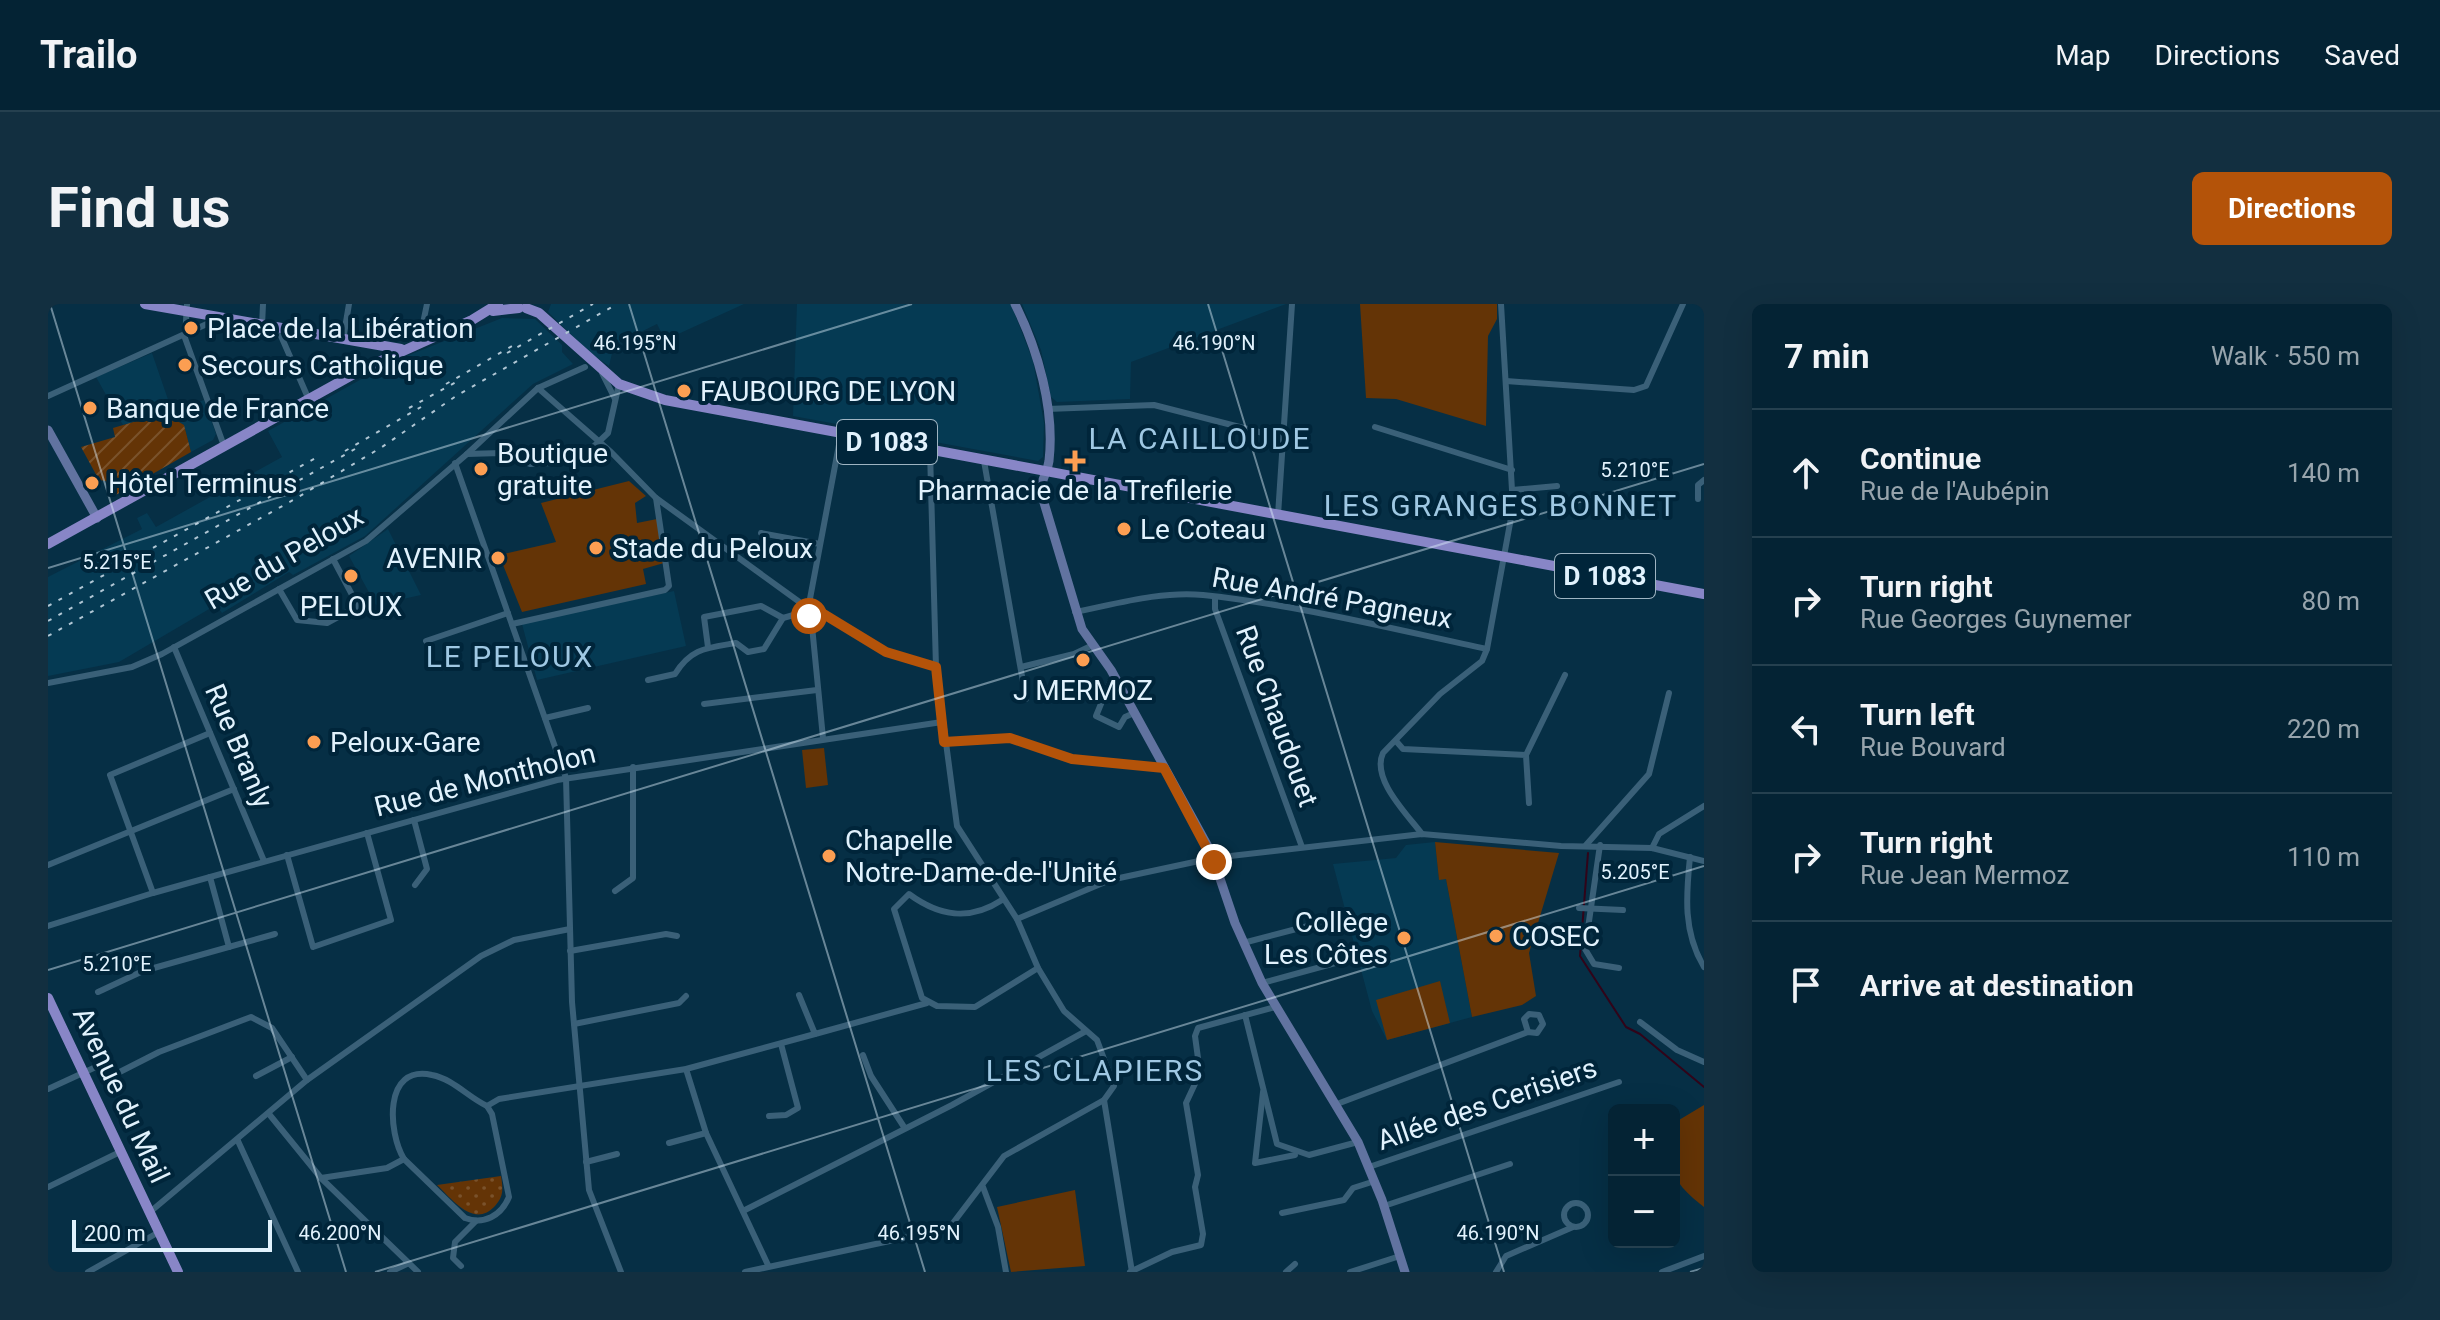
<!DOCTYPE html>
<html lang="en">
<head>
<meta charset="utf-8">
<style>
	:root { --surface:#042334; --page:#122f40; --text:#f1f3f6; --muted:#97a4ac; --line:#25404f; --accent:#b45309 }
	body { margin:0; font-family:Roboto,sans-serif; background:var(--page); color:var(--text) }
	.controls { position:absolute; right:24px; bottom:24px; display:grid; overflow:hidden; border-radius:12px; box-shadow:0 8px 32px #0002 }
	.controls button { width:72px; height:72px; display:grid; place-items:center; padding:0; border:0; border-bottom:2px solid var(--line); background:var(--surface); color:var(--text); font:40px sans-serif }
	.scale { position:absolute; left:24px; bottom:20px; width:200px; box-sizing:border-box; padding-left:8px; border:4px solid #e1f2fd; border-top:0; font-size:22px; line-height:28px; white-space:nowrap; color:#e1f2fd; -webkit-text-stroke:6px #00253a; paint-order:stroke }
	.stop { position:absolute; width:24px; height:24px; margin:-18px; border:6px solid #b45309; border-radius:50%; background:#fff }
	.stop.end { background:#b45309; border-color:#fff; box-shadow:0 2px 8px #0008 }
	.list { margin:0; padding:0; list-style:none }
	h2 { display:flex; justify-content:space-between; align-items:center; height:104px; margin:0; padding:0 32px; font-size:34px }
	h2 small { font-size:26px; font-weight:400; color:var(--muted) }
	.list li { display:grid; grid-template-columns:52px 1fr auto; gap:24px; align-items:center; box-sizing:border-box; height:128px; padding:0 32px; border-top:2px solid var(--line) }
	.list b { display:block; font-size:30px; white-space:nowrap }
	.list p { margin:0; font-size:26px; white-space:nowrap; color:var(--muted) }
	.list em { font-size:26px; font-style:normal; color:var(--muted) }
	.icon { flex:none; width:44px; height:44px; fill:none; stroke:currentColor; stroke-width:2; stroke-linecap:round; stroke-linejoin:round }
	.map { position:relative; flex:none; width:1656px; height:968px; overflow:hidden; border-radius:12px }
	header { display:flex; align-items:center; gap:48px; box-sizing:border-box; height:112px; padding:0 40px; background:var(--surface); border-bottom:2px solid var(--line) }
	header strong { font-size:38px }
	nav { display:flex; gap:44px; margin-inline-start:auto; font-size:28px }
	.intro { display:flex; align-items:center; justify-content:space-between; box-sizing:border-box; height:192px; padding:0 48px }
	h1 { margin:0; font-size:56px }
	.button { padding:20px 36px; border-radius:12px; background:var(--accent); color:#fff; font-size:28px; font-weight:700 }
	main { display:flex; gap:48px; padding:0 48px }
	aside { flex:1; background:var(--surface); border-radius:12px; box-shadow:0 8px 32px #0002 }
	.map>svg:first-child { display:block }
</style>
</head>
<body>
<header>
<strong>Trailo</strong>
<nav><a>Map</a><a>Directions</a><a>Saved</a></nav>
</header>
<div class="intro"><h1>Find us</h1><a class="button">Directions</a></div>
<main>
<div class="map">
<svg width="1656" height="968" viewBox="0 0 1656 968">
	<defs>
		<pattern id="park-dots" width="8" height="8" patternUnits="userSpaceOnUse" patternTransform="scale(2)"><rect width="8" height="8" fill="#643406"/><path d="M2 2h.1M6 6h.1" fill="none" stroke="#7a522b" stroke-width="1.8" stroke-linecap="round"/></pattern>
		<pattern id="garden-furrows" width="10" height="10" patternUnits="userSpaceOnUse" patternTransform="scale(2)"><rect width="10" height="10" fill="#643406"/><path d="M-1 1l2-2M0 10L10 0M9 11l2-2" fill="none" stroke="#7a522b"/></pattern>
	</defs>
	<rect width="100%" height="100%" fill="#062f45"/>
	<!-- built -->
	<g fill="#053a53">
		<polygon points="503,0 696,0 617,36 609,20 566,41 561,62 542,49 500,8"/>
		<polygon points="749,0 963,0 985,57 996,119 995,153 990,157 745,112"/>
		<polygon points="974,0 1238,0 1083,58 1082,95 1009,98 1003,93 993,46"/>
		<polygon points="454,14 487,15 514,41 514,48 525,60 485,80 317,232 245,271 241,268 174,309 168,301 71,358 0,372 0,273 94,225 89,214 99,209 108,223 234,153 220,127 319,72 321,67"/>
		<polygon points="104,49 124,107 156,96 168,130 165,136 143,148 136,121 116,109 75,121 48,73"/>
		<polygon points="340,225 373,291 328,301 301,252"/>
		<polygon points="626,287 638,342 489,376 474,320"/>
		<polygon points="1387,538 1391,575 1398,575 1424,713 1339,736 1324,707 1285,560 1348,554 1358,541"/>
	</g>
	<!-- grass -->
	<g fill="#643406">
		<polygon points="1312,0 1449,0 1449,15 1440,32 1438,122 1348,95 1318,94"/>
		<polygon points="581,177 598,192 587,199 589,219 609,215 616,259 595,265 598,280 474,308 451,251 508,238 493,199"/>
		<polygon points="776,444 780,481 758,484 754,446"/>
		<polygon points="1387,538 1511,549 1481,649 1488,692 1474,701 1424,713 1398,575 1391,576"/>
		<polygon points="1392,677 1402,719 1339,736 1328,696"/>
		<path d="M1656 801V903C1616 871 1626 867 1626 819Z"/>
		<polygon points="1027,886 1037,962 963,968 949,903"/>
	</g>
	<!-- park -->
	<path fill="url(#park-dots)" d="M453 872C455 885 456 892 447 902 426 925 404 895 389 881Z"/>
	<!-- garden -->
	<polygon fill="url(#garden-furrows)" points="116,109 136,121 143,148 66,192 58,177 51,176 33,143 67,133 65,124"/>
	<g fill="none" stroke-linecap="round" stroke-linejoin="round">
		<!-- stream -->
		<polyline stroke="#310419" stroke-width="2" points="1540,549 1532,652 1578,723 1592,730 1656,783"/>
		<!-- street -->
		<g stroke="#3a6078" stroke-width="6">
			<polyline points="139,0 137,34 176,142"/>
			<polyline points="379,0 374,24 394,28"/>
			<polyline points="214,22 215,0"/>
			<polyline points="230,25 261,96"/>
			<polyline points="295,36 301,0"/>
			<polyline points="554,69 567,95"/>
			<polyline points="1458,77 1586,86 1598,82 1635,0"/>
			<polyline points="490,84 563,148 608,194 757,302"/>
			<polyline points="0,92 161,19 165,12"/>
			<polyline points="999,105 1106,101 1219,130 1235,128"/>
			<polyline points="1327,123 1464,166"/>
			<polyline points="419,150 490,84 537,63"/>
			<polyline points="936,157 978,395"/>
			<polyline points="407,159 518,474 524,698 541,886 573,968"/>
			<polyline points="1464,186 1509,182"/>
			<polyline points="1650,195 1650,181 1656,176"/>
			<polyline points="1230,211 1244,0"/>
			<polyline points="713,229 772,240"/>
			<polyline points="231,285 249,316 279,319 310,302 285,255"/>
			<polyline points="1167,294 1167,305 1254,543"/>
			<polyline points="761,300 793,130"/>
			<polyline points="769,306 838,348 888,363"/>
			<path d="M1027 308C1068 300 1112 287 1155 291 1250 301 1345 325 1439 345"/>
			<polyline points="763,312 775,434"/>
			<polyline points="464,320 617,286 621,282 608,194"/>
			<polyline points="378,337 460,309"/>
			<polyline points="126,343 216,557"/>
			<polyline points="660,343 656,313 713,302 735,314"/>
			<polyline points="973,363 1026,350 1045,341"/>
			<polyline points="1068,375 1062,378 1048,412 1071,423 1077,413 1086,409"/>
			<path d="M600 376 627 370C643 344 659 344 688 339L700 348 716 345 735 314 756 308"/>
			<polyline points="0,379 84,363 114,350 318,237 419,150 453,149 482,160 504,159 542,146 560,129 571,80"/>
			<polyline points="656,400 769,386"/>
			<polyline points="497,414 540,404"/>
			<polyline points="1348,437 1355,445 1478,451 1481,499"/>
			<polyline points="896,438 962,434 1024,455 1116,464"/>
			<polyline points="1478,451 1517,371"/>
			<polyline points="366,516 379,565 367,581"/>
			<path d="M1374 530C1359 510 1323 475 1335 449L1392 390 1434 357 1439 345 1465 203 1453 0"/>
			<polyline points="1538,541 1601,470 1621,389"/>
			<polyline points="1552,541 1537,645 1546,660 1571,664"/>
			<polyline points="1604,544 1611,530 1656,502"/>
			<polyline points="239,551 265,643 343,616 319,529"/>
			<path d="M1642 553C1638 592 1635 628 1656 663"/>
			<polyline points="0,561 186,485"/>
			<polyline points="162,573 181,643"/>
			<polyline points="567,587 585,574 585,463"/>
			<polyline points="105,589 62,471 162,429"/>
			<path d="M954 596C922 617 892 613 861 590L846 605 874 694 889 702 927 703 990 664"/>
			<polyline points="1531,604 1575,606"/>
			<polyline points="969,615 1062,576 1165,554 1374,530 1513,542 1604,544 1656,557"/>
			<polyline points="0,622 105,589 509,476 894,418"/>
			<polyline points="1195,639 1279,617"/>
			<polyline points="522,647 618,630 629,632"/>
			<polyline points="1214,679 1291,658"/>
			<polyline points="50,688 95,667 227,630"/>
			<polyline points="751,691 767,730 879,699"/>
			<polyline points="1197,711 1229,840 1261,851 1310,838"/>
			<polyline points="1592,718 1629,746 1656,758"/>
			<polyline points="526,720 631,699 638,692"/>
			<polyline points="815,751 823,772 856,823"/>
			<polyline points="638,765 658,829 720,961"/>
			<polyline points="208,772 244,753"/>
			<polyline points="0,785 50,762 56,776 111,748 203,713 224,724 259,776"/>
			<polyline points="1215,788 1207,859 1247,851"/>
			<polyline points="1056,796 1084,968"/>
			<polyline points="1289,800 1480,728 1489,729 1495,720 1491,711 1481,710 1476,715 1480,728"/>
			<polyline points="221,810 273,874 370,968"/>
			<polyline points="721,812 738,811 750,804 733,740"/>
			<polyline points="190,837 250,968"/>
			<polyline points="621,839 658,829"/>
			<path d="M356 855 417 914C436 921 453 912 461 893L444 810 439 802"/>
			<polyline points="538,858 569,850"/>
			<polyline points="1321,863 1571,778"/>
			<path d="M273 874 339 864 356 855C340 829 335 760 384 771 405 775 420 793 439 802L451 795 638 765 767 730"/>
			<polyline points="0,883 74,847"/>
			<polyline points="935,883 950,923 958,968"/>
			<circle cx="1528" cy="911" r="12"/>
			<polyline points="1336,902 1462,860"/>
			<polyline points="695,907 904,801 1038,727"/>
			<polyline points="102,908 259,776 433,652 466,636 522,625"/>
			<polyline points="1234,909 1296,896 1305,884 1327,877"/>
			<polyline points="413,962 405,954 407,938 428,917"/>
			<polyline points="40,968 111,928"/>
			<polyline points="342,968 361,959"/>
			<polyline points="697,968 893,926 905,919 956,852 1056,796 1066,782 1049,736 1016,707 990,664 969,615 909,522 888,363 882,147"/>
			<polyline points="1082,968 1124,948 1153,941 1155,930 1147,883 1150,871 1138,799 1152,769 1147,732 1150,724 1227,703"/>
			<polyline points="1238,968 1247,960"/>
			<polyline points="1302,968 1352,952"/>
			<polyline points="1448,968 1458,952 1525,923"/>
			<polyline points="1614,968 1656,952"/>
		</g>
		<!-- secondary -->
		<g stroke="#6173a0" stroke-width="9">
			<path d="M967 0C990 46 1007 105 1001 157 999 171 992 174 994 192L1034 325 1063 366 1163 548 1187 619 1214 679 1310 838 1334 896 1357 968"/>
			<polyline points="0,126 49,214"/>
		</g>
		<!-- primary -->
		<g stroke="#8886c7" stroke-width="10">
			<polyline points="97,0 353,45"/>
			<polyline points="478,4 491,9 571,80 617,96 1656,290"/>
			<polyline points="445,7 471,4"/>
			<polyline points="0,240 315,65 424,16 450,0"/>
			<polyline points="0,694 130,968"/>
		</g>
		<!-- rail -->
		<g stroke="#b0c6d4" stroke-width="2" stroke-dasharray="4 8" stroke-linecap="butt">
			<polyline points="459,49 545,0"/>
			<polyline points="398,80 464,42"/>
			<polyline points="361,104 410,77"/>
			<polyline points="297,147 373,103"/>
			<polyline points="0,302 273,151"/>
			<polyline points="0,317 307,145"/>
			<polyline points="0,332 247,195 334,143 408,92 569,0"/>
		</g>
	</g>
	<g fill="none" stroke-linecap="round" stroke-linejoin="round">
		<!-- route -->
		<polyline stroke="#b45309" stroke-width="10" points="761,312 769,306 838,348 888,363 896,438 962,434 1024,455 1116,464 1166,558"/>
	</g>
	<!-- ticks -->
	<path fill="none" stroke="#e1f2fd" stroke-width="2" stroke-opacity="0.45" d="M2 0 298 968M581 0 877 968M1160 0 1456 968M0 264 864 0M0 666 1656 160M327 968 1656 562M1642 968 1656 964"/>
	<!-- markers -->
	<g fill="#fc9e52" stroke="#00253a" stroke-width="3">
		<circle cx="143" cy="24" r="8"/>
		<circle cx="137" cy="61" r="8"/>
		<circle cx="636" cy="87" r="8"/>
		<circle cx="42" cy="104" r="8"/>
		<path d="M1023 145h8v8h8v8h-8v8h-8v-8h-8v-8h8z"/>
		<circle cx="433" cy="165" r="8"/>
		<circle cx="44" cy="179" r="8"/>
		<circle cx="1076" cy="225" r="8"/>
		<circle cx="548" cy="244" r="8"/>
		<circle cx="450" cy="254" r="8"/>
		<circle cx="303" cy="272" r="8"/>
		<circle cx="1035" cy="356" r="8"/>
		<circle cx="266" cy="438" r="8"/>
		<circle cx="781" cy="552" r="8"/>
		<circle cx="1448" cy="632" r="8"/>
		<circle cx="1356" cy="634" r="8"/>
	</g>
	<g text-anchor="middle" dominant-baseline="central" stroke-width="8" stroke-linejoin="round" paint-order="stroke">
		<!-- shield labels -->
		<g fill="#00253a" stroke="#9eb4c2" stroke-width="2">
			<rect x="789" y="116" width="100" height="44" rx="6"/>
			<rect x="1507" y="250" width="100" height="44" rx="6"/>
		</g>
		<g font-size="26" font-weight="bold" fill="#e1f2fd">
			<text x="839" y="138">D 1083</text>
			<text x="1557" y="272">D 1083</text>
		</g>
		<!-- poi labels -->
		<g font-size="28" fill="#e1f2fd" stroke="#00253a" text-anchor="start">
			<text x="159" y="24">Place de la Libération</text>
			<text x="153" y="61">Secours Catholique</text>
			<text x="652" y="87">FAUBOURG DE LYON</text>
			<text x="58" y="104">Banque de France</text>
			<text x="449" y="149">Boutique<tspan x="449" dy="32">gratuite</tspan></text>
			<text x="60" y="179">Hôtel Terminus</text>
			<text x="1027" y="186" text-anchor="middle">Pharmacie de la Trefilerie</text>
			<text x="1092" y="225">Le Coteau</text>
			<text x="564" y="244">Stade du Peloux</text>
			<text x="434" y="254" text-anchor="end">AVENIR</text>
			<text x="303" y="302" text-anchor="middle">PELOUX</text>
			<text x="1035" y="386" text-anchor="middle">J MERMOZ</text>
			<text x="282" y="438">Peloux-Gare</text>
			<text x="797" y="536">Chapelle<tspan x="797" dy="32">Notre-Dame-de-l'Unité</tspan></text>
			<text x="1340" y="618" text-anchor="end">Collège<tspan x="1340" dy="32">Les Côtes</tspan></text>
			<text x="1464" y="632">COSEC</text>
		</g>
		<!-- street labels -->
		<g font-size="28" fill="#e1f2fd" stroke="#00253a">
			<text transform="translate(236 254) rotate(-30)">Rue du Peloux</text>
			<text transform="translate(1284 294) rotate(10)">Rue André Pagneux</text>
			<text transform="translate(1229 412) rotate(70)">Rue Chaudouet</text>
			<text transform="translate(191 442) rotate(67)">Rue Branly</text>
			<text transform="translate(437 476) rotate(-14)">Rue de Montholon</text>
			<text transform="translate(73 791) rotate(65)">Avenue du Mail</text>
			<text transform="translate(1439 800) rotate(-19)">Allée des Cerisiers</text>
		</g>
		<!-- neighbourhood labels -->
		<g font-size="30" letter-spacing="2" fill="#9fc8e3" stroke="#00253a">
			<text x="1152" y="134">LA CAILLOUDE</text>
			<text x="1453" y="201">LES GRANGES BONNET</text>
			<text x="462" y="352">LE PELOUX</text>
			<text x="1047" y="766">LES CLAPIERS</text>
		</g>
	</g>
	<g font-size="20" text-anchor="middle" fill="#e1f2fd" stroke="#00253a" stroke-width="8" stroke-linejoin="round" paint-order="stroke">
		<text x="587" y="46">46.195°N</text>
		<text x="1166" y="46">46.190°N</text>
		<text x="1587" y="173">5.210°E</text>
		<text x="69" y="265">5.215°E</text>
		<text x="1587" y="575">5.205°E</text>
		<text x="69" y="667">5.210°E</text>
		<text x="292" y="936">46.200°N</text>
		<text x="871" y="936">46.195°N</text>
		<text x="1450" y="936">46.190°N</text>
	</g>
</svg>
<div class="controls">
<button>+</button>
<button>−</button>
</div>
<div class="scale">200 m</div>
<div class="stop" style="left:761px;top:312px"></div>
<div class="stop end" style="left:1166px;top:558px"></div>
</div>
<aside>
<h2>7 min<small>Walk · 550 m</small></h2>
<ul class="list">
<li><svg class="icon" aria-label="ahead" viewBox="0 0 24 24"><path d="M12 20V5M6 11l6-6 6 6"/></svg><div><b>Continue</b><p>Rue de l'Aubépin</p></div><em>140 m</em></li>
<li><svg class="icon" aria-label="right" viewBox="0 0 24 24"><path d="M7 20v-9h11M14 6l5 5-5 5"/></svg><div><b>Turn right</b><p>Rue Georges Guynemer</p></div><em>80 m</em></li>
<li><svg class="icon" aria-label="left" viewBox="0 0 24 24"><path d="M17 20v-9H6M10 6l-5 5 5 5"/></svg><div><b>Turn left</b><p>Rue Bouvard</p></div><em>220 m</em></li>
<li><svg class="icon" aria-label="right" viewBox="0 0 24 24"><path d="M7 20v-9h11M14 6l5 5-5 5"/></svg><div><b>Turn right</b><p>Rue Jean Mermoz</p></div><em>110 m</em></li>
<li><svg class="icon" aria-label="arrive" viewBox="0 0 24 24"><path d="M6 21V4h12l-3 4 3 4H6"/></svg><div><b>Arrive at destination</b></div></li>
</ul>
</aside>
</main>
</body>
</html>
